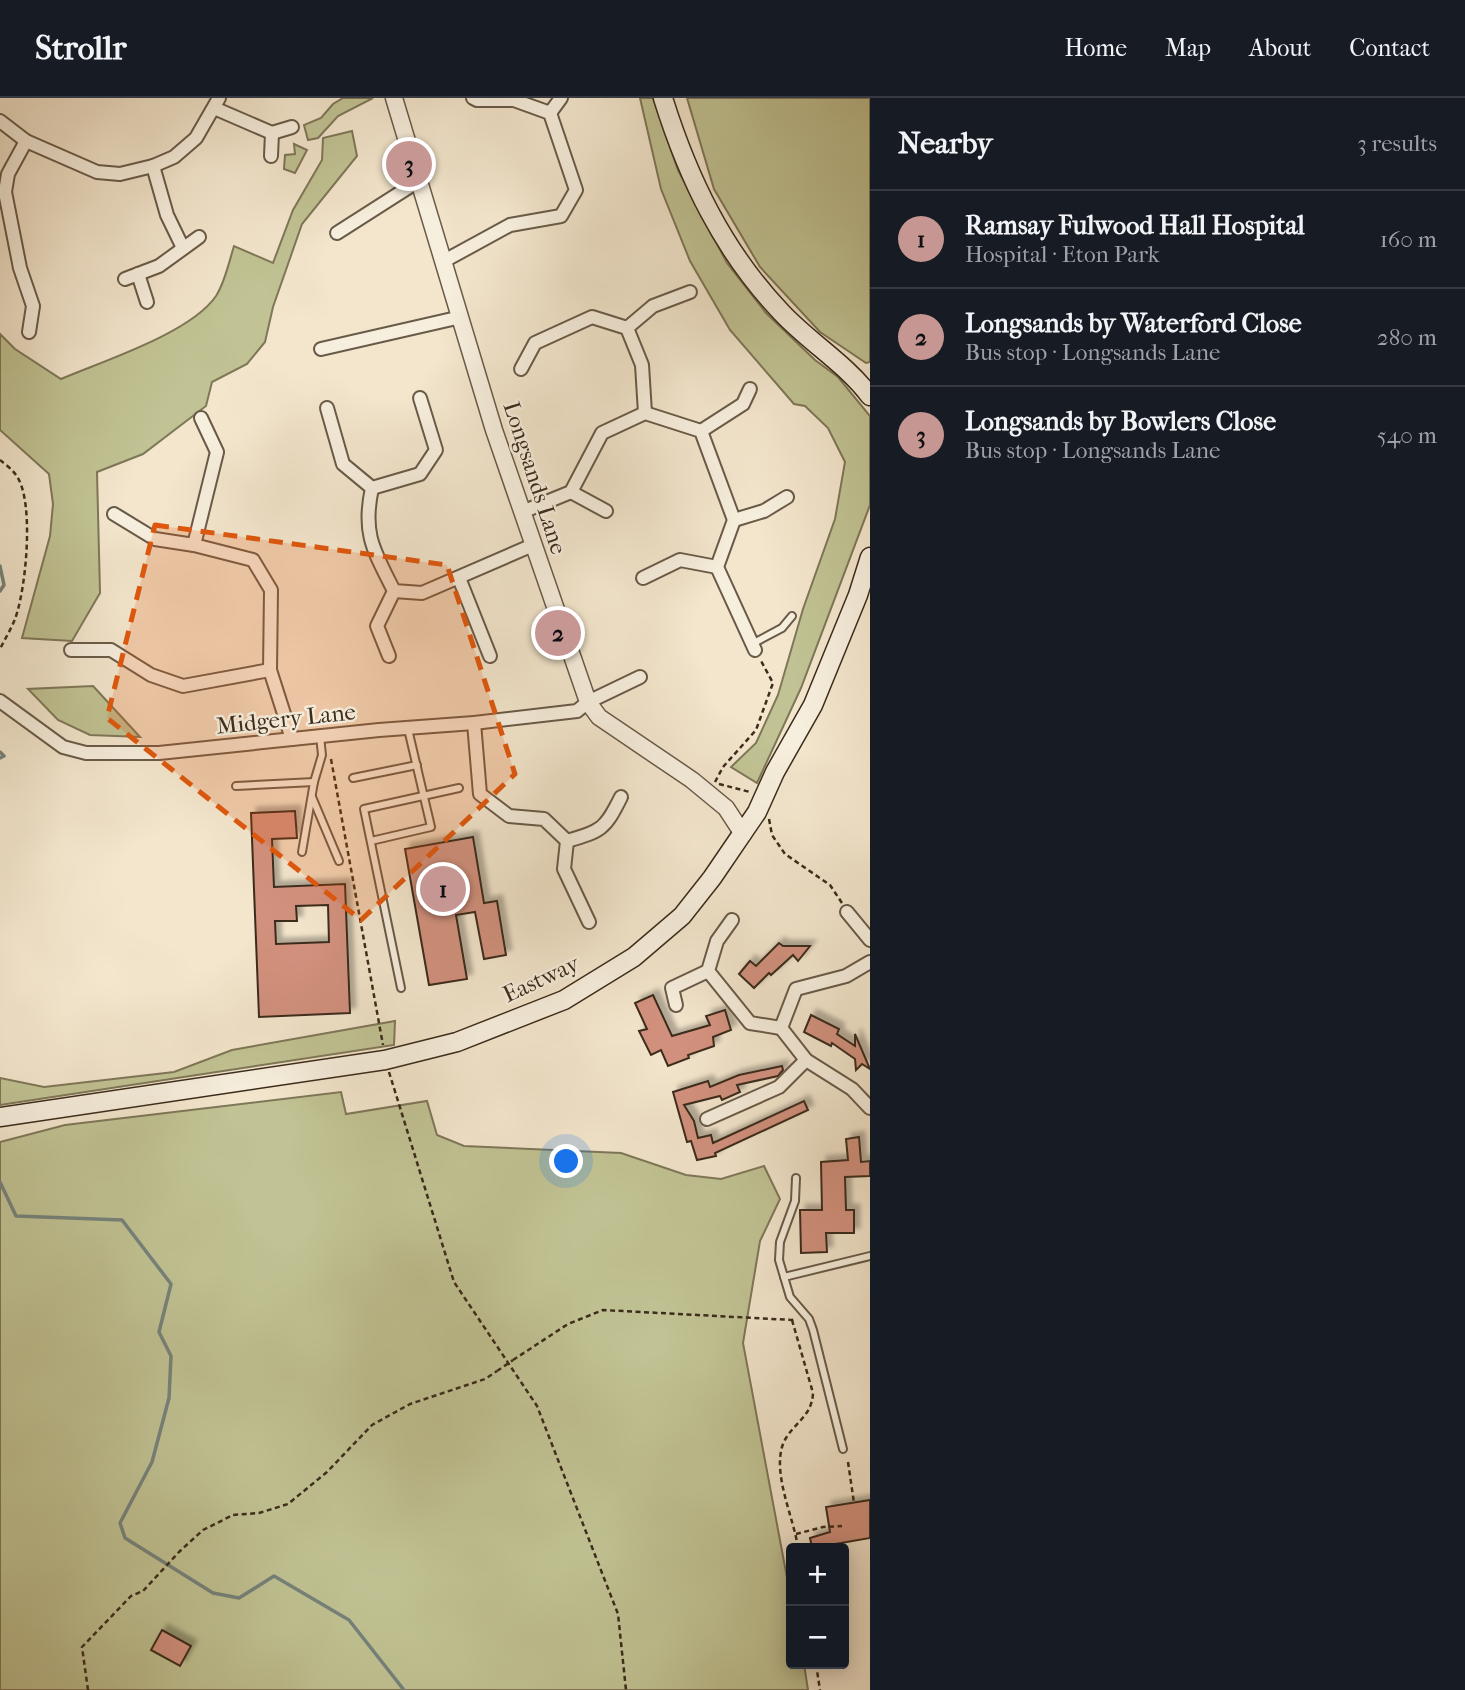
<!DOCTYPE html>
<html lang="en">
<head>
<meta charset="utf-8">
<style>
	:root { --surface:#171b24; --page:#20242c; --text:#f1f3f6; --muted:#9ea1a6; --line:#363941; --accent:#c59692 }
	body { margin:0; font-family:"IM FELL French Canon",serif; background:var(--page); color:var(--text) }
	.controls { position:absolute; right:21px; bottom:21px; display:grid; overflow:hidden; border-radius:7px; box-shadow:0 4px 18px #0003 }
	.controls button { width:63px; height:63px; display:grid; place-items:center; padding:0; border:0; border-bottom:2px solid var(--line); background:var(--surface); color:var(--text); font:35px sans-serif }
	.you { position:absolute; left:567px; top:1064px; width:24px; height:24px; margin:-18px; border:5px solid #fff; border-radius:50%; background:#1a73e8; box-shadow:0 0 0 10px #1a73e833 }
	.badge { display:grid; place-items:center; width:46px; height:46px; border-radius:50%; background:var(--accent); color:#111; font-size:23px; font-weight:700 }
	.pin { position:absolute; translate:-50% -50%; border:4px solid #fff; box-shadow:0 2px 7px #0006 }
	.list { margin:0; padding:0; list-style:none }
	h2 { display:flex; justify-content:space-between; align-items:center; height:91px; margin:0; padding:0 28px; font-size:30px }
	h2 small { font-size:23px; font-weight:400; color:var(--muted) }
	.list li { display:grid; grid-template-columns:46px 1fr auto; gap:21px; align-items:center; box-sizing:border-box; height:98px; padding:0 28px; border-top:2px solid var(--line) }
	.list b { display:block; font-size:26px; white-space:nowrap }
	.list p { margin:0; font-size:23px; white-space:nowrap; color:var(--muted) }
	.list em { font-size:23px; font-style:normal; color:var(--muted) }
	.map { position:relative; flex:none; width:870px; height:1592px; overflow:hidden }
	header { display:flex; align-items:center; gap:42px; box-sizing:border-box; height:98px; padding:0 35px; background:var(--surface); border-bottom:2px solid var(--line) }
	header strong { font-size:33px }
	nav { display:flex; gap:38px; margin-inline-start:auto; font-size:24px }
	main { display:flex }
	aside { flex:1; background:var(--surface) }
	.map>svg:first-child { display:block }
</style>
</head>
<body>
<header>
<strong>Strollr</strong>
<nav><a>Home</a><a>Map</a><a>About</a><a>Contact</a></nav>
</header>
<main>
<div class="map">
<svg width="870" height="1592" viewBox="0 0 870 1592">
	<defs>
		<filter id="shadow"><feDropShadow dx="5.5" dy="-5.5" stdDeviation="2" flood-color="#0004"/></filter>
	</defs>
	<rect width="100%" height="100%" fill="#f3e6cd"/>
	<filter id="stains"><feTurbulence type="fractalNoise" baseFrequency=".00286" numOctaves="4"/><feColorMatrix values="0 0 0 0 .2 0 0 0 0 .09 0 0 0 0 .02 0 0 0 .5 -.17"/></filter>
	<radialGradient id="worn" r=".72"><stop offset=".6" stop-color="#630" stop-opacity="0"/><stop offset="1" stop-color="#630" stop-opacity=".3"/></radialGradient>
	<!-- green -->
	<g fill="#c1c394" stroke="#7e7758" stroke-width="2">
		<polygon points="343,0 373,0 338,18 318,40 308,42 304,27 321,20 333,6"/>
		<polygon points="640,0 653,0 678,72 727,165 766,215 815,262 838,279 870,318 870,407 801,590 757,685 731,669 756,645 778,597 803,511 835,421 845,364 828,330 805,308 794,306 730,232 690,163 661,91"/>
		<polygon points="687,0 870,0 870,264 866,265 820,234 760,169 714,91"/>
		<path d="M352 33 357 58 302 126 273 209 265 244 247 266 212 284 206 308 143 356 97 374 100 495 72 543 22 540 50 438 53 406 49 376 0 332V236L15 251 61 281C103 263 191 235 216 198 225 184 229 164 234 148L273 165 293 112 322 62 323 40Z"/>
		<polygon points="294,46 307,52 295,75 284,71 285,57 295,56"/>
		<polygon points="93,588 140,639 90,637 58,622 28,591"/>
		<polygon points="395,923 394,947 0,1007 0,980 44,989 174,974 232,952"/>
		<polygon points="341,994 346,1016 427,1003 437,1037 464,1048 621,1055 686,1077 721,1081 764,1068 780,1101 760,1143 743,1245 791,1501 791,1566 804,1566 808,1592 0,1592 0,1044 65,1027"/>
	</g>
	<g fill="none" stroke-linecap="round" stroke-linejoin="round">
		<!-- stream -->
		<g stroke="#75837c" stroke-width="3.5">
			<polyline points="0,468 4,487 0,493"/>
			<polyline points="0,654 4,658 0,660"/>
			<polyline points="0,1084 16,1118 122,1122 171,1186 159,1234 171,1258 169,1300 152,1364 120,1425 125,1440 213,1495 239,1500 274,1478 349,1522 404,1592"/>
		</g>
	</g>
	<!-- building -->
	<g fill="#d2917e" stroke="#3b2b1b" stroke-width="2" fill-rule="evenodd" filter="url(#shadow)">
		<path d="M295 713 297 740 272 741 274 789 345 786 350 915 259 919 251 715ZM328 807 329 844 276 846 275 823H297L296 808Z"/>
		<polygon points="473,739 484,805 497,803 506,857 484,861 475,814 456,817 467,881 429,887 405,751"/>
		<polygon points="779,845 783,848 810,848 798,863 793,857 771,877 769,875 754,890 739,876 750,863 756,868"/>
		<polygon points="653,897 672,938 710,927 706,918 725,912 731,932 713,939 714,948 688,957 689,960 668,968 661,952 651,957 639,933 647,931 635,905"/>
		<polygon points="811,917 839,931 837,936 855,948 855,936 870,971 862,966 856,972 855,961 832,945 831,948 804,934"/>
		<polygon points="782,968 783,972 778,978 737,987 740,994 722,1002 720,998 684,1007 694,1023 698,1040 711,1037 713,1045 804,1003 808,1012 715,1055 716,1058 697,1062 691,1043 687,1044 673,994 708,983 710,989 739,977"/>
		<polygon points="859,1039 861,1064 870,1063 870,1078 845,1079 846,1112 854,1112 854,1135 826,1135 827,1154 801,1155 800,1112 822,1112 821,1064 848,1062 846,1041"/>
		<polygon points="870,1402 870,1440 812,1450 810,1440 830,1434 826,1409"/>
		<polygon points="162,1532 191,1548 180,1568 151,1552"/>
	</g>
	<g fill="none" stroke-linecap="round" stroke-linejoin="round">
		<!-- service casing -->
		<g stroke="#695a48" stroke-width="10">
			<g id="service">
				<polyline points="752,546 782,530 792,518"/>
				<polyline points="353,680 417,667"/>
				<polyline points="236,688 314,684"/>
				<polyline points="312,699 339,763"/>
				<polyline points="371,743 431,729 408,631"/>
				<polyline points="302,754 314,684 322,657 320,638"/>
				<polyline points="401,890 364,711 459,690"/>
				<polyline points="796,1080 795,1103 780,1144 779,1162 790,1199 809,1221 813,1232 843,1351"/>
				<polyline points="784,1179 870,1158"/>
			</g>
		</g>
		<!-- minor casing -->
		<g stroke="#695a48" stroke-width="16">
			<g id="minor">
				<polyline points="214,10 272,35 271,58"/>
				<polyline points="550,15 561,0"/>
				<polyline points="0,23 26,43 97,74 120,76 153,68 174,59 196,40 219,0"/>
				<polyline points="272,35 292,29"/>
				<polyline points="26,43 8,76 5,94 20,170 33,208 29,234"/>
				<polyline points="153,68 167,117 183,150"/>
				<polyline points="337,135 420,82"/>
				<polyline points="444,163 510,127 561,118 576,92 550,15 514,2 477,2 473,0"/>
				<polyline points="138,176 147,204"/>
				<polyline points="125,181 159,168 199,139"/>
				<polyline points="627,230 653,208 690,194"/>
				<polyline points="321,251 461,219"/>
				<polyline points="521,271 535,245 592,219 627,230 642,267 645,315"/>
				<polyline points="327,310 343,366 372,390"/>
				<polyline points="701,333 743,306 750,291"/>
				<path d="M372 390C362 436 374 453 394 493L422 495 533 447"/>
				<polyline points="372,390 420,376 436,352 420,300"/>
				<polyline points="571,394 606,413"/>
				<polyline points="522,414 571,394 602,335 645,315 701,333 734,422 717,469 755,552"/>
				<polyline points="114,416 155,441 194,447 253,462 271,492 270,572 292,641"/>
				<polyline points="734,422 764,413 787,399"/>
				<polyline points="194,447 217,354 201,320"/>
				<polyline points="459,480 490,558"/>
				<polyline points="643,480 680,462 717,469"/>
				<polyline points="71,552 111,552 151,577 183,588 270,572"/>
				<polyline points="389,558 377,528 394,493"/>
				<polyline points="0,603 63,649 86,655 159,655 379,632 474,625 577,613 588,604 640,579"/>
				<polyline points="474,625 480,696 509,718 544,721 567,743 564,771 589,824"/>
				<path d="M567 743C602 733 605 731 621 699"/>
				<polyline points="847,814 870,842"/>
				<polyline points="732,822 717,843 708,873 750,925 781,930"/>
				<polyline points="870,864 846,878 796,891 781,930 806,962 852,991 870,1010"/>
				<polyline points="676,907 672,890 708,873"/>
				<polyline points="707,1021 779,989 806,962"/>
			</g>
		</g>
		<!-- tertiary casing -->
		<g stroke="#695a48" stroke-width="19">
			<polyline id="tertiary" points="394,0 494,332 588,604 599,619 692,682 726,710 743,736"/>
		</g>
		<!-- secondary casing -->
		<g stroke="#3b2b1b" stroke-width="21">
			<g id="secondary">
				<path d="M663 0C688 80 723 153 781 214 809 244 846 266 870 298"/>
				<polyline points="0,1019 385,962 457,944 564,902 634,859 682,818 712,780 757,714 775,674 813,607 858,497 870,459"/>
			</g>
		</g>
		<!-- path -->
		<g stroke="#3b2b1b" stroke-width="2.5" stroke-dasharray="5 3.5" stroke-linecap="butt">
			<path d="M0 362C5 366 12 371 16 377 35 402 26 492 15 521 11 531 5 541 0 551"/>
			<polyline points="331,661 383,947"/>
			<polyline points="715,684 723,669 756,632 773,585 760,561"/>
			<polyline points="719,686 750,694"/>
			<polyline points="769,721 772,737 785,756 830,787 842,805"/>
			<polyline points="389,974 454,1184 537,1308 618,1516 626,1592"/>
			<path d="M792 1222 813 1295C812 1320 791 1326 783 1346 772 1376 794 1420 798 1450"/>
			<polyline points="513,1262 568,1226 603,1212 792,1222 796,1220"/>
			<polyline points="848,1364 854,1405"/>
			<polyline points="796,1436 823,1429 842,1428"/>
			<polyline points="816,1566 820,1592"/>
			<polyline points="88,1592 82,1549 131,1498 143,1493 179,1454 203,1432 233,1417 259,1415 288,1406 327,1374 372,1327 410,1306 485,1281 497,1273"/>
		</g>
		<!-- service -->
		<use href="#service" stroke="#f7efde" stroke-width="6"/>
		<!-- minor -->
		<use href="#minor" stroke="#f7efde" stroke-width="12"/>
		<!-- tertiary -->
		<use href="#tertiary" stroke="#f7efde" stroke-width="16"/>
		<!-- secondary -->
		<use href="#secondary" stroke="#f7efde" stroke-width="18"/>
		<!-- path-bridge -->
		<polyline stroke="#3b2b1b" stroke-width="2.5" stroke-dasharray="5 3.5" stroke-linecap="butt" points="497,1273 513,1262"/>
	</g>
	<!-- marked area -->
	<path fill="#df570d" fill-opacity="0.2" stroke="#df570d" stroke-width="5" stroke-dasharray="14 9" stroke-linejoin="round" d="M155 427 447 467 515 676 361 822 107 620Z"/>
	<g text-anchor="middle" dominant-baseline="central" stroke-width="5" stroke-linejoin="round" paint-order="stroke">
		<!-- street labels -->
		<g font-size="23" fill="#3b2b1b" stroke="#f7efde">
			<text transform="translate(535 380) rotate(72)">Longsands Lane</text>
			<text transform="translate(286 621) rotate(-6)">Midgery Lane</text>
			<text transform="translate(541 881) rotate(-25)">Eastway</text>
		</g>
	</g>
	<rect width="100%" height="100%" filter="url(#stains)"/>
	<rect width="100%" height="100%" fill="url(#worn)"/>
</svg>
<div class="controls">
<button>+</button>
<button>−</button>
</div>
<div class="you"></div>
<div class="pin badge" style="left:443px;top:791px">1</div>
<div class="pin badge" style="left:558px;top:535px">2</div>
<div class="pin badge" style="left:409px;top:66px">3</div>
</div>
<aside>
<h2>Nearby<small>3 results</small></h2>
<ul class="list">
<li><span class="badge">1</span><div><b>Ramsay Fulwood Hall Hospital</b><p>Hospital · Eton Park</p></div><em>160 m</em></li>
<li><span class="badge">2</span><div><b>Longsands by Waterford Close</b><p>Bus stop · Longsands Lane</p></div><em>280 m</em></li>
<li><span class="badge">3</span><div><b>Longsands by Bowlers Close</b><p>Bus stop · Longsands Lane</p></div><em>540 m</em></li>
</ul>
</aside>
</main>
</body>
</html>
